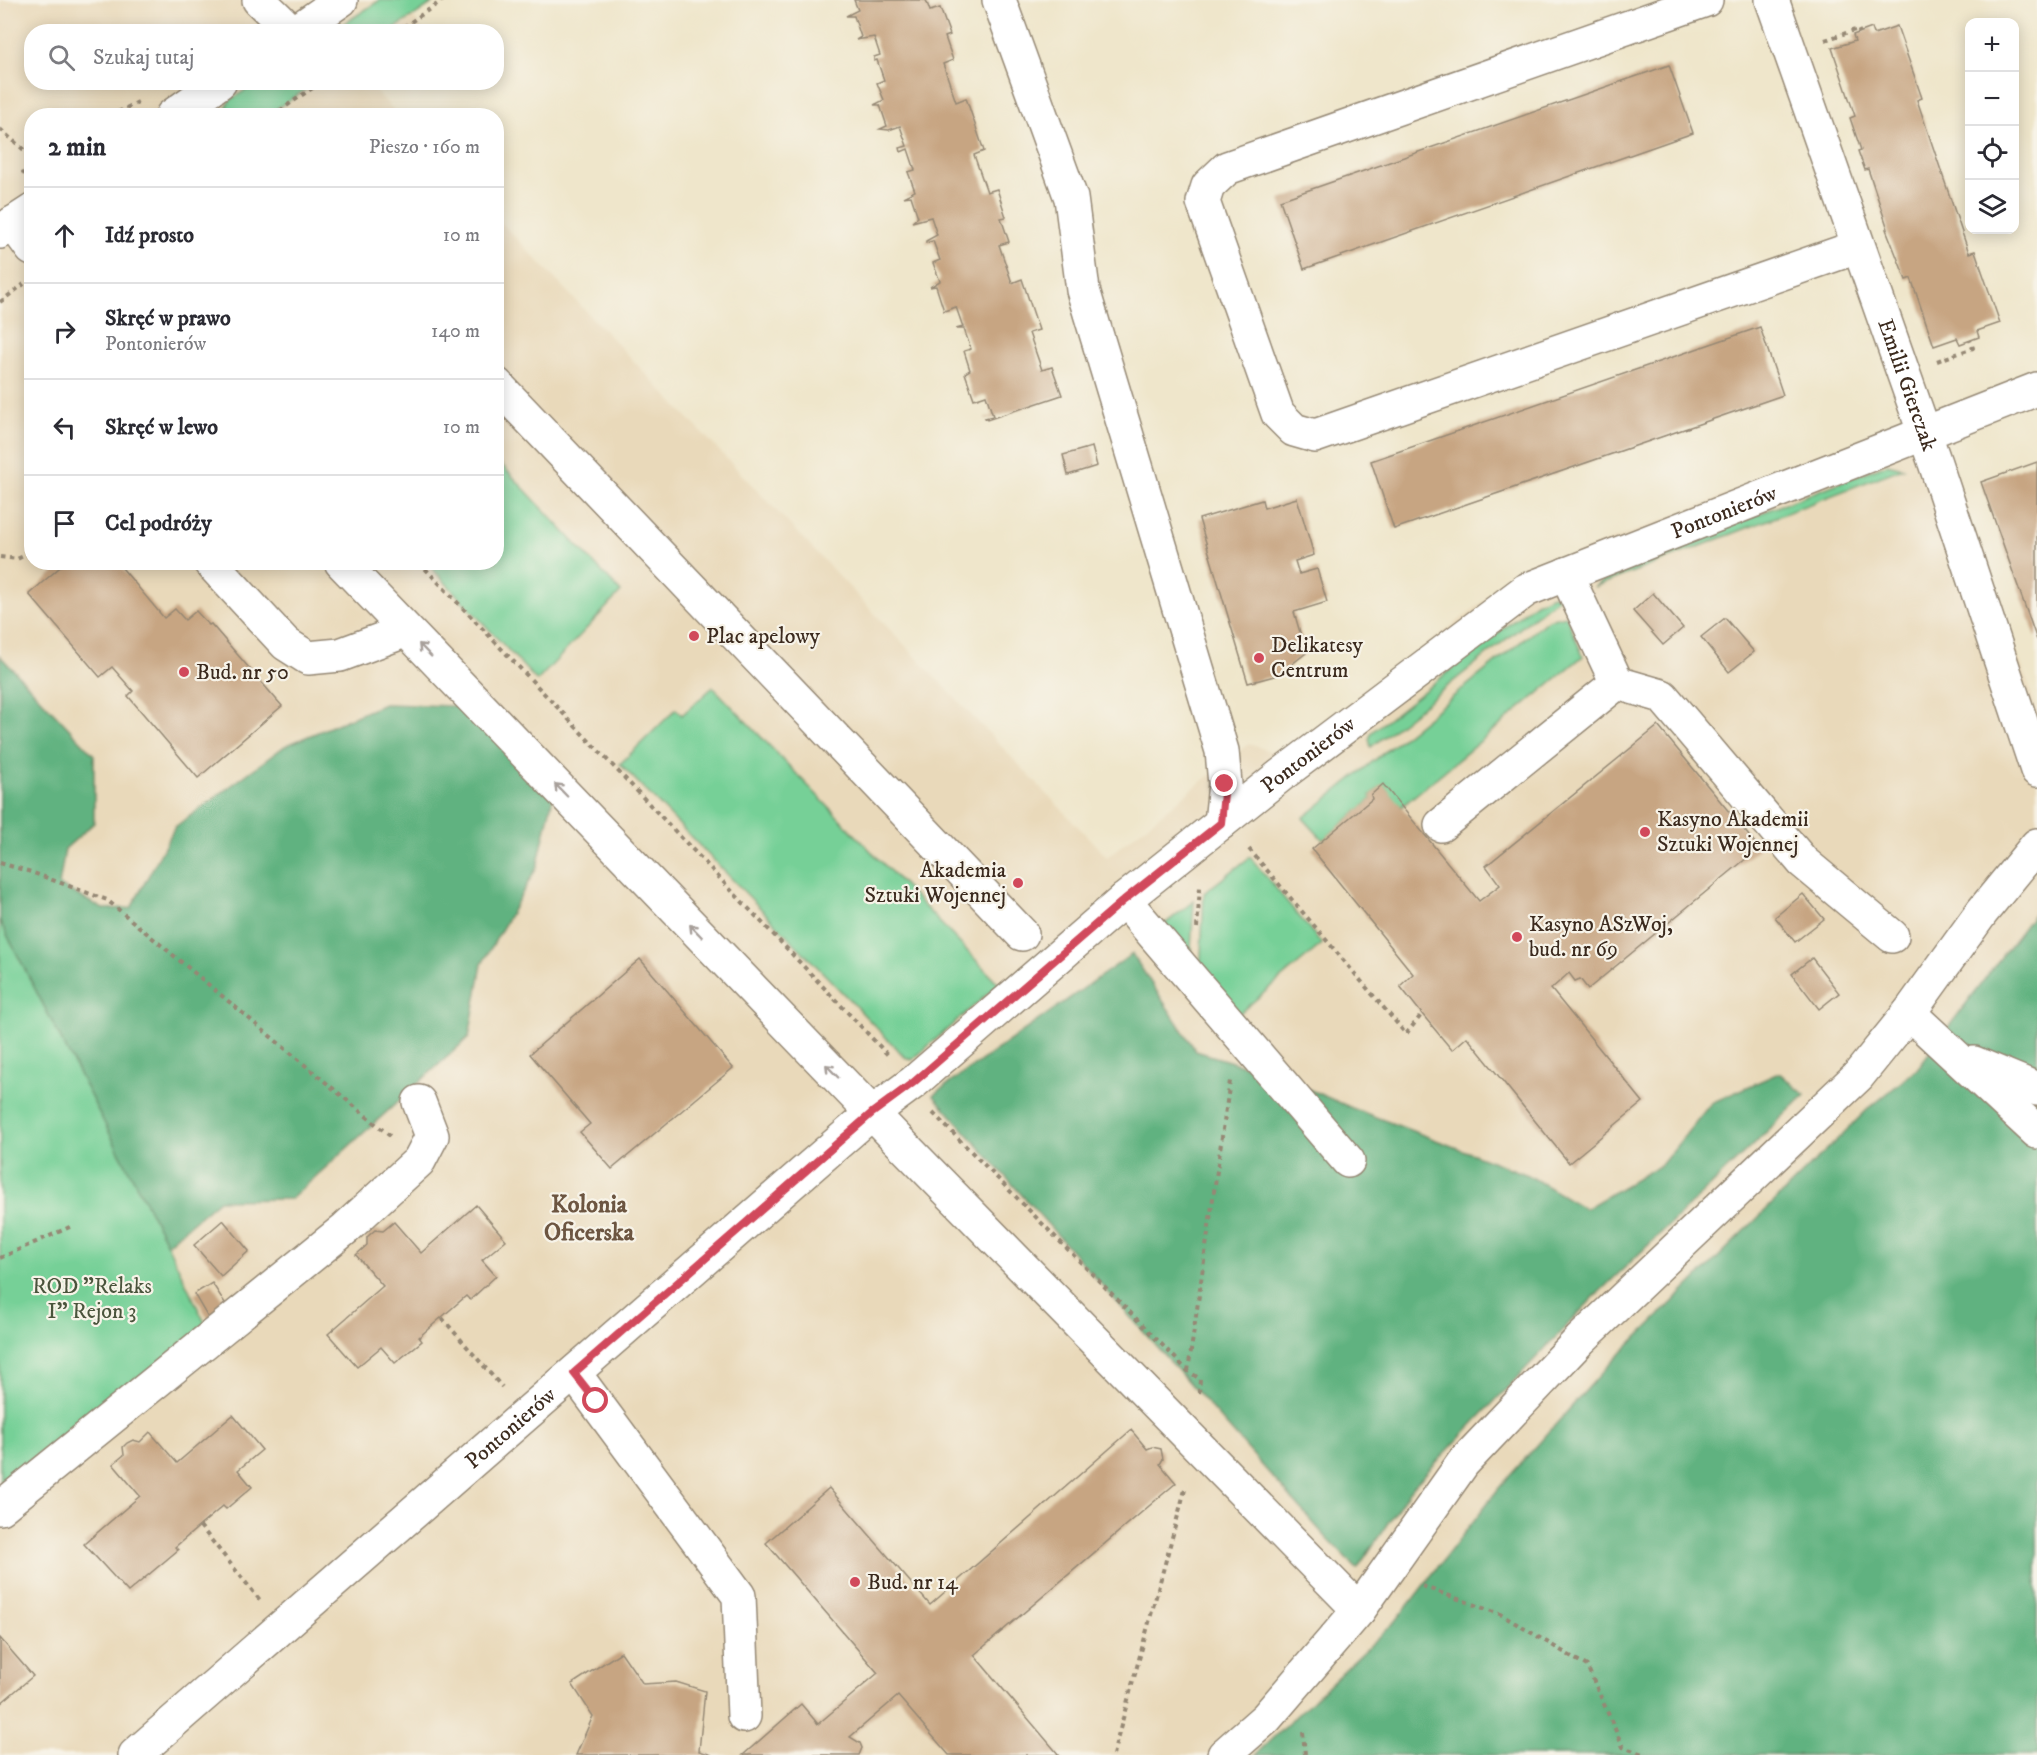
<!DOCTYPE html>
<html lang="pl">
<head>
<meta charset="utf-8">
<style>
	:root { --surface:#fff; --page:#f2f2f3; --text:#2b2b33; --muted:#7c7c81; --line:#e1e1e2 }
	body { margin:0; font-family:"IM FELL DW Pica",serif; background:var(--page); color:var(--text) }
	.controls { position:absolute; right:18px; top:18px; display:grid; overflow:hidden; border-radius:12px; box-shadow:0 3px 15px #0003 }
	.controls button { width:54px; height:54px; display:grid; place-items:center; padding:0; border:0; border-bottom:2px solid var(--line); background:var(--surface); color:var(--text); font:30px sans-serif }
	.stop { position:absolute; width:18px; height:18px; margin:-14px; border:4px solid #d1495b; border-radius:50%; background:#fff }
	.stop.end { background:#d1495b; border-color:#fff; box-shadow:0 2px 6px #0008 }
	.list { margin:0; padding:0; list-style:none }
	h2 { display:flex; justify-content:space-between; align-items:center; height:78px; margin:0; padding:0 24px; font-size:26px }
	h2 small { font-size:20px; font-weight:400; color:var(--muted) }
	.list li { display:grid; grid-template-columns:39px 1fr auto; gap:18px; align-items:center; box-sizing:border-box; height:96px; padding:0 24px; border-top:2px solid var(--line) }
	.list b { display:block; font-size:22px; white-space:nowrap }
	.list p { margin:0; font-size:20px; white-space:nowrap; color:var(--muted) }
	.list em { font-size:20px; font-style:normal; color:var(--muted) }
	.icon { flex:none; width:33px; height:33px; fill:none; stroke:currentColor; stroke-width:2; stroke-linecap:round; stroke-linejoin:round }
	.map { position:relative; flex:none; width:2037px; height:1755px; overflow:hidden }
	.search { position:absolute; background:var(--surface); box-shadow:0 3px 15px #0003; left:24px; top:24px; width:480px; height:66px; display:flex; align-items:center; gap:15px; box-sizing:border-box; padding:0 21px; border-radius:24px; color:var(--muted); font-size:22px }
	.panel { position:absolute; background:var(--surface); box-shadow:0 3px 15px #0003; left:24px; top:108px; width:480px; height:462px; border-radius:24px }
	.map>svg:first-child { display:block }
</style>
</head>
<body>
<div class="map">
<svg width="2037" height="1755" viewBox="0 0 2037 1755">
	<rect width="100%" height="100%" fill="#f7f3e8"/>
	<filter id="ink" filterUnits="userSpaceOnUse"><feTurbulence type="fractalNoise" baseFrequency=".0167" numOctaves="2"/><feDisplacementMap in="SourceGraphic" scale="12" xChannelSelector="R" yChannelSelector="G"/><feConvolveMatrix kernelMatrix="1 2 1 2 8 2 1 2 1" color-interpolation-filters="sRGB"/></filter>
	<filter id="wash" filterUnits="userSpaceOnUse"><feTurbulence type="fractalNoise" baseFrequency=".008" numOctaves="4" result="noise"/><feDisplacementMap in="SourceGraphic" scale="24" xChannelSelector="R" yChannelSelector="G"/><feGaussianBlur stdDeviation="1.35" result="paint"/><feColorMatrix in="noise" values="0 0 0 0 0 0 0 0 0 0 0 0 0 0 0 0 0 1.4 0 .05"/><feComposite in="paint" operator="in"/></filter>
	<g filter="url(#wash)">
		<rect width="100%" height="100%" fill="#efe6cb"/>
		<!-- built -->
		<polygon fill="#e9d9ba" points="0,0 402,0 423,31 32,32 32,82 372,83 369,85 399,115 32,116 32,562 496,562 497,218 1107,857 1249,744 1270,751 1294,748 1511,580 1931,414 2037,708 2037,909 1963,1005 2037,1755 0,1755"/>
		<!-- green -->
		<g fill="#76d097" stroke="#587d5a" stroke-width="1.5">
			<polygon points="380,0 437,0 391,31 333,31"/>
			<polygon points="256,83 256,82 316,83 267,115 223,115 229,101"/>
			<polygon points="497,460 621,592 537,681 427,563 496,562"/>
			<polygon points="1887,464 1903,468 1594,587 1620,568"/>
			<polygon points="1553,595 1559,597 1371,747 1369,739 1372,732 1536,603"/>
			<polygon points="1566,616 1583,656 1401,807 1383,785 1371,795 1372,799 1323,840 1303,818 1548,620"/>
			<polygon points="713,687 999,984 912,1060 905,1057 620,764 676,709 682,715"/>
			<polygon points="1250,857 1322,944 1235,1017 1200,975 1204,893"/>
			<polygon points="1194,901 1190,965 1161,927"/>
			<polygon points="0,921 167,1244 208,1329 0,1482"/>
		</g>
		<!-- forest -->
		<g fill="#60b280" stroke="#4e6e4f" stroke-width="1.5">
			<polygon points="445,654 553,797 537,867 482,964 469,1037 291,1199 219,1200 167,1244 0,921 0,656 94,755 94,823 65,849 59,885 103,909 131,908 175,827 285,746 384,704 454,706"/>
			<polygon points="2037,909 2037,1755 1255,1755 1396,1621 1499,1488 1605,1369 1867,1110 1917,1069"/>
			<polygon points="1132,954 1196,1051 1278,1076 1352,1108 1528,1175 1585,1209 1662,1164 1711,1103 1779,1073 1805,1095 1594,1297 1410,1490 1357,1569 1324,1535 933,1095"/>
		</g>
		<g id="blocks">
			<!-- building -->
			<g fill="#c7a582">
				<polygon points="854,0 926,0 930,11 940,8 950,35 945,37 953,60 943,64 956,102 966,98 984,151 974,155 987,192 997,189 1006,217 1001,218 1009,242 999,245 1012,283 1022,279 1039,330 1029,333 1042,370 1052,367 1062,395 987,420 985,418 993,416 986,395 974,399 965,373 970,370 964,351 971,349 964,329 956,329 963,327 956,307 944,311 936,286 930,287 940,281 933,263 940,260 933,241 926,243 926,241 937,235 931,217 912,222 918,217 911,196 903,197 915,191 908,172 915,170 908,149 901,152 900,148 907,146 900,126 889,130 880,129 887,126 880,105 874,105 884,100 877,83 884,80 877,60 874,61 874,57 880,55 874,37 856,40 861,37 854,16 846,16 858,10"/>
				<polygon points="1897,26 1922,98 1917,100 1969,253 1975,251 2000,323 1977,331 1979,337 1960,344 1957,338 1934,346 1911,278 1906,280 1886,229 1888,229 1868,169 1865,170 1858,151 1861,150 1850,118 1855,116 1832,48 1855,41 1853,35 1872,28 1874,34"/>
				<polygon points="1669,65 1693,133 1304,269 1280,200"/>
				<polygon points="1760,327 1783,395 1394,529 1371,461"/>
				<polygon points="1092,447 1097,466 1068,475 1063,455"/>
				<polygon points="2037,462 2037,640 1981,482"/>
				<polygon points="1297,498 1314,555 1295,561 1299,574 1317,569 1327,602 1294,612 1306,653 1278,675 1248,683 1199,519 1262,500 1264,508"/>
				<polygon points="66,562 117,562 164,618 175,609 185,620 196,611 209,625 211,624 282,706 198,778 128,696 133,691 112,667 100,677 29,594"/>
				<polygon points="1653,593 1683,628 1663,645 1633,611"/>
				<polygon points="1725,618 1754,652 1729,672 1701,637"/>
				<polygon points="1658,726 1759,848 1588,989 1580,979 1575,981 1569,973 1551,989 1643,1102 1569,1163 1467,1037 1452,1050 1422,1014 1400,986 1413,974 1312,849 1372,799 1371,795 1383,784 1479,901 1500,885 1486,866"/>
				<polygon points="1803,894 1824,919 1795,942 1775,917"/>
				<polygon points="1812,958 1839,993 1819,1009 1792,974"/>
				<polygon points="640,959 733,1068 612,1169 580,1132 590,1124 530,1054"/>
				<polygon points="476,1205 506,1240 482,1260 496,1276 470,1300 466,1296 419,1337 422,1341 395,1363 381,1347 357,1367 328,1334 383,1286 356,1255 367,1245 367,1237 375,1230 383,1231 394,1222 421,1253"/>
				<polygon points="223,1220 249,1251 221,1276 194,1245"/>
				<polygon points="212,1283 227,1306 208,1318 194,1294"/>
				<polygon points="233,1415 262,1450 238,1470 252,1487 226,1509 223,1506 175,1547 178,1550 128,1592 84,1544 140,1496 113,1464 124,1455 123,1447 127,1443 133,1440 140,1442 150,1432 177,1463"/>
				<polygon points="1131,1430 1147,1449 1152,1447 1161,1449 1163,1459 1160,1464 1176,1483 974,1655 1059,1755 949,1755 898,1696 850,1737 860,1743 862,1748 859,1755 743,1755 801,1704 818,1724 878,1673 766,1543 829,1488 930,1605"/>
				<polygon points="0,1638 33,1676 0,1704"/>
				<polygon points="621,1652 643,1684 676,1682 705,1691 699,1751 712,1755 576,1755 593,1716 572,1684"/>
			</g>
		</g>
	</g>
	<g filter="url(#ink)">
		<use href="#blocks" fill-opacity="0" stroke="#958874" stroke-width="1.5"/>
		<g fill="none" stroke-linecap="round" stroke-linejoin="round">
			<!-- minor casing -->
			<g stroke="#958874" stroke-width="36">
				<g id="minor">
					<polyline points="259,0 292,32"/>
					<polyline points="999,0 1071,198 1083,290 1222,751 1225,784 1221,823"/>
					<polyline points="1706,0 1227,168 1208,186 1203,202 1278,414 1294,430 1315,436 1857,247"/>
					<path id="s1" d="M1772 0 1935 463 2037 770"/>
					<polyline points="295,32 341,0"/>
					<polyline points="172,116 220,82"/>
					<polyline points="13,223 32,249"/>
					<polyline points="0,232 32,211"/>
					<polyline points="496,384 1022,934"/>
					<polyline points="210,562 286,644 308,658 340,655 394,635 402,626"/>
					<polyline points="341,562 896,1138 1359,1610"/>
					<polyline points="1617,683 1662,696 1803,862 1892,936"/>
					<polyline points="1441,825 1617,683 1566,574"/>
					<polyline points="1124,900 1348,1161"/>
					<polyline points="1909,1013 2037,1132"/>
					<polyline points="1974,1063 2037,1089"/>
					<polyline points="574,1373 739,1596 744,1716"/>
					<polyline points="0,1508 346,1228 419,1161 432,1136 419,1102"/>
					<path id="s2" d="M135 1755 872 1113 914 1082 1124 900 1281 775 1526 590 2037 389"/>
					<polyline points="1224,1755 1266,1718 1359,1610 1463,1463 1580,1340 1858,1076 1909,1013 1982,912 2037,845"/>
				</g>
			</g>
			<!-- path -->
			<g stroke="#958874" stroke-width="4" stroke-dasharray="4.5 4.5" stroke-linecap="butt">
				<polyline points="396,32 443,0"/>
				<polyline points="1825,40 1858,29 1860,33"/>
				<polyline points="110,116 138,102"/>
				<polyline points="272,116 321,82"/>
				<polyline points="0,129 32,157"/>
				<polyline points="22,174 32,168"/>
				<polyline points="0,302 24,284"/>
				<polyline points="1937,361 1973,348 1970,340"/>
				<polyline points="0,557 17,559 32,552"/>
				<polyline points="419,562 888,1055"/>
				<polyline points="1249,849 1406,1034 1422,1014"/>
				<polyline points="0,863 31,872 107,900 390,1136"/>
				<polyline points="1197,928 1200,887"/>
				<polyline points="933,1113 1188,1371 1200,1379 1199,1393"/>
				<polyline points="0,1258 72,1226"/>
				<polyline points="442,1318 502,1387"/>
				<polyline points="1188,1371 1230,1081"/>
				<polyline points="200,1526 260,1600"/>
				<polyline points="1422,1586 1500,1614 1587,1666 1623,1747 1645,1755"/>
				<polyline points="1303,1732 1305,1755"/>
				<polyline points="1113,1755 1186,1486"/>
			</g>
			<!-- minor -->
			<use href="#minor" stroke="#fff" stroke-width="33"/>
		</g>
		<!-- one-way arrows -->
		<defs><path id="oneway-shaft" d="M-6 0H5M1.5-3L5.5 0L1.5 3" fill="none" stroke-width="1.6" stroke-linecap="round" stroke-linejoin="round" transform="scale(1.5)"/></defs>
		<g stroke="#a79f9a">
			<use href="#oneway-shaft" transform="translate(425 650) rotate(-134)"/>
			<use href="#oneway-shaft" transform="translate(561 790) rotate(-134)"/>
			<use href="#oneway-shaft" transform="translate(696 931) rotate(-134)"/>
			<use href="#oneway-shaft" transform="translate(832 1071) rotate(-134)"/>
		</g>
	</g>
	<g fill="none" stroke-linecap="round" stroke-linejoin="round" filter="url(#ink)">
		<!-- route -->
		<polyline stroke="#d1495b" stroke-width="8" points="596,1401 574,1373 872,1113 914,1082 1124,900 1221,823 1225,784"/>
	</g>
	<!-- markers -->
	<g fill="#d1495b" stroke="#f7f3e8" stroke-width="2">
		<circle cx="694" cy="636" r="6"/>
		<circle cx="1259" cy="658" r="6"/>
		<circle cx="184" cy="672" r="6"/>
		<circle cx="1645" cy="832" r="6"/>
		<circle cx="1018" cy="883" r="6"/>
		<circle cx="1517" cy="937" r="6"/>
		<circle cx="855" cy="1582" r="6"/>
	</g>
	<g text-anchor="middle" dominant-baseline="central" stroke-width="4.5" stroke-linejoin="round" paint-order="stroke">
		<!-- street labels -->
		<g font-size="22" fill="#3b2a1e" stroke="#f7f3e8">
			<text stroke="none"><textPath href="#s1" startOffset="408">Emilii Gierczak</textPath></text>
			<text stroke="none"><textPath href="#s2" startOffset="2028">Pontonierów</textPath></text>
			<text stroke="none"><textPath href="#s2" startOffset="1542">Pontonierów</textPath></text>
			<text stroke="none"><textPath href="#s2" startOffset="498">Pontonierów</textPath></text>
		</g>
		<!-- poi labels -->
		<g font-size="22" fill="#3b2a1e" stroke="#f7f3e8" text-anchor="start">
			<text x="706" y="636">Plac apelowy</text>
			<text x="1271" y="645">Delikatesy<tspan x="1271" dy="25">Centrum</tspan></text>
			<text x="196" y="672">Bud. nr 50</text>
			<text x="1657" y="819">Kasyno Akademii<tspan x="1657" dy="25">Sztuki Wojennej</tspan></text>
			<text x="1006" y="870" text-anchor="end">Akademia<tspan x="1006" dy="25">Sztuki Wojennej</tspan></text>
			<text x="1529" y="924">Kasyno ASzWoj,<tspan x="1529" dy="25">bud. nr 69</tspan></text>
			<text x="867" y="1582">Bud. nr 14</text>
		</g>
		<!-- park labels -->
		<g font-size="22" fill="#4a543c" stroke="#f7f3e8">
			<text x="92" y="1286">ROD "Relaks<tspan x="92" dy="25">I" Rejon 3</tspan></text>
		</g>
		<!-- neighbourhood labels -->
		<g font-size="24" font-weight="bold" fill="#6c5541" stroke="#f7f3e8">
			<text x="589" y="1205">Kolonia<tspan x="589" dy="28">Oficerska</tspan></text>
		</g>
	</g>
</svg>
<div class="controls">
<button>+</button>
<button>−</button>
<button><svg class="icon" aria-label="locate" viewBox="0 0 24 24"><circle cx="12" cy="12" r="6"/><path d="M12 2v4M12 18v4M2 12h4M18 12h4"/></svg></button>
<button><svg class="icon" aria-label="layers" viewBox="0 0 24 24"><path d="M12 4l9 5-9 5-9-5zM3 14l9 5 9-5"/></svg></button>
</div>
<div class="stop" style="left:596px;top:1401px"></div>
<div class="stop end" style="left:1225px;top:784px"></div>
<div class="search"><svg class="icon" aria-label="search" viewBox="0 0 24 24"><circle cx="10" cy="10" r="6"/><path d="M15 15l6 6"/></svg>Szukaj tutaj</div>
<section class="panel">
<h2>2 min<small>Pieszo · 160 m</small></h2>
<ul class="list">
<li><svg class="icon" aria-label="ahead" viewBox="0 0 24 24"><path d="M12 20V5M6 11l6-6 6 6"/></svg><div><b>Idź prosto</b></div><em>10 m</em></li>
<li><svg class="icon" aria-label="right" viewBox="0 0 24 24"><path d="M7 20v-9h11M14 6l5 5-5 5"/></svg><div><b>Skręć w prawo</b><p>Pontonierów</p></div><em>140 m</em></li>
<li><svg class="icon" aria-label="left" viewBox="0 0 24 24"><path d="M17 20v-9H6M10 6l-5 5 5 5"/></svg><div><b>Skręć w lewo</b></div><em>10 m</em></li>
<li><svg class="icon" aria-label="arrive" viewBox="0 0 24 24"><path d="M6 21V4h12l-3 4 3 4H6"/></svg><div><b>Cel podróży</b></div></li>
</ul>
</section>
</div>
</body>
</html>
